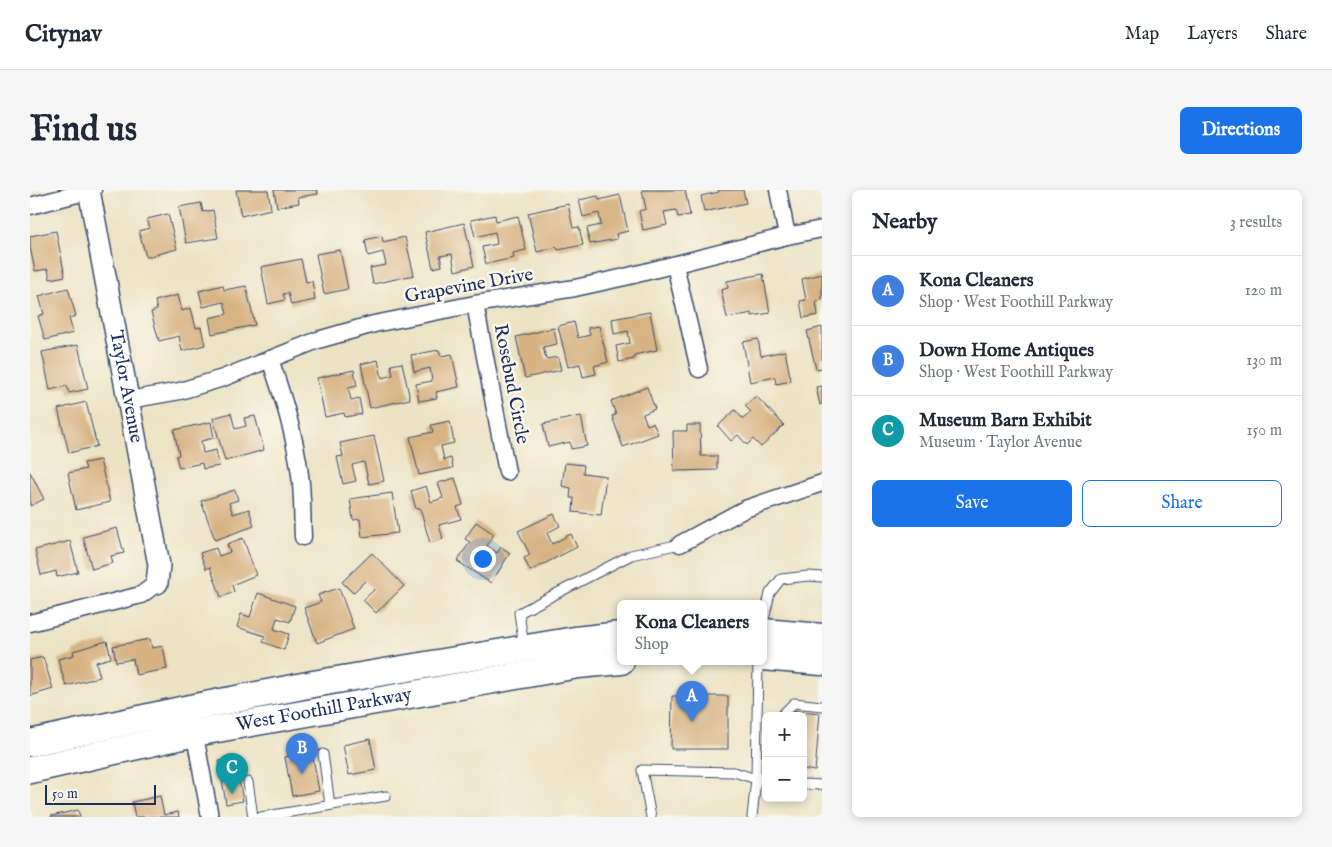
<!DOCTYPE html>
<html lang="en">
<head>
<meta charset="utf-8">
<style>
	:root { --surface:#fff; --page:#f6f6f7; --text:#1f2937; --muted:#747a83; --line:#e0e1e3; --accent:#1a73e8 }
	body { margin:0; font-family:"IM FELL English",serif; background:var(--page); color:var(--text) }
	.controls { position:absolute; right:15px; bottom:15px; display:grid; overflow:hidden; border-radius:8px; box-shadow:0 2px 8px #0003 }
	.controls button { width:45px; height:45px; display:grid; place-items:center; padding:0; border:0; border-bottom:1px solid var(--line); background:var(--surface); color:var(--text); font:25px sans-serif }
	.scale { position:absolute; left:15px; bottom:12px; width:111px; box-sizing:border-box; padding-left:5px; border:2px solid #1b2f5e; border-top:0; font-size:14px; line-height:18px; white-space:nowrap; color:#1b2f5e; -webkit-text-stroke:4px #fbf7ec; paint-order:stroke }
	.you { position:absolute; left:452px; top:368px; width:18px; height:18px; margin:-12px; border:4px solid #fff; border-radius:50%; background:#1a73e8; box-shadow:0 0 0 8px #1a73e833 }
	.badge { display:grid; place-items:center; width:32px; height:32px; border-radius:50%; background:var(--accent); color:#fff; font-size:16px; font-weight:700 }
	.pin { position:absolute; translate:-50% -41px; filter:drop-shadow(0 1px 2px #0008) }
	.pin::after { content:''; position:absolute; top:26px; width:18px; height:15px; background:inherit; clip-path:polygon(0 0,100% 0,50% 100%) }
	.popup { position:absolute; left:587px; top:410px; width:150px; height:65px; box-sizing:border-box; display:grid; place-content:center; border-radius:8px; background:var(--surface); filter:drop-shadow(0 1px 4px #0005); font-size:16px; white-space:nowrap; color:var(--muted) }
	.popup b { font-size:19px; color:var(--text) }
	.popup::after { content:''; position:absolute; left:50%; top:100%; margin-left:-10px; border:10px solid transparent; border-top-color:var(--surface) }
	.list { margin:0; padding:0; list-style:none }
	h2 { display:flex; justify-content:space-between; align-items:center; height:65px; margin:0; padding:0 20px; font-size:21px }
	h2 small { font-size:16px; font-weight:400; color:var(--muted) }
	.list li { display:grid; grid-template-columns:32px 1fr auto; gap:15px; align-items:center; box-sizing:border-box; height:70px; padding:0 20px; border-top:1px solid var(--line) }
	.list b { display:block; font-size:19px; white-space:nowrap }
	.list p { margin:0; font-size:16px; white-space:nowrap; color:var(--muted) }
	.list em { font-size:16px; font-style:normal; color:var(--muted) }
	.actions { display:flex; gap:10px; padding:15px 20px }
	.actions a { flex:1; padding:11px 0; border:1px solid var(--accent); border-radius:8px; text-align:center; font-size:18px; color:var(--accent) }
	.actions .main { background:var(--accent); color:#fff }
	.map { position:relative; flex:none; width:792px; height:627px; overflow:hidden; border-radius:8px }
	header { display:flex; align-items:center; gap:30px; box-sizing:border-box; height:70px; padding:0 25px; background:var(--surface); border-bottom:1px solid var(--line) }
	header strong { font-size:24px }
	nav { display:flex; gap:28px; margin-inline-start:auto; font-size:18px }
	.intro { display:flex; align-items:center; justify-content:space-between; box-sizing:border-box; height:120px; padding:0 30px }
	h1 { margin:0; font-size:35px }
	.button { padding:12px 22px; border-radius:8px; background:var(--accent); color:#fff; font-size:18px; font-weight:700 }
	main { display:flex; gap:30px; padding:0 30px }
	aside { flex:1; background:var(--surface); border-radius:8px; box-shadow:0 2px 8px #0003 }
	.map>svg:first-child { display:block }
</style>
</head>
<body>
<header>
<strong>Citynav</strong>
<nav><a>Map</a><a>Layers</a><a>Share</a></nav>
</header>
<div class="intro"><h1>Find us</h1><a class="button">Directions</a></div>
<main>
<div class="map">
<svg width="792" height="627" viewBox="0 0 792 627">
	<rect width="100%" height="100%" fill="#fbf7ec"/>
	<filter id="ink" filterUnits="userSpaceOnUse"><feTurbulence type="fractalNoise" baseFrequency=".02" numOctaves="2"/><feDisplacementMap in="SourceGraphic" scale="10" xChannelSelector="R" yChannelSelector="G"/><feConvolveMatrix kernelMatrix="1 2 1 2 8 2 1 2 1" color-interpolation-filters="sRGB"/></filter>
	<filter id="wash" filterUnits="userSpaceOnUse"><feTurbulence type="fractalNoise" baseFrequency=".0096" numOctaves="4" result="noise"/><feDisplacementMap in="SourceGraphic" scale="20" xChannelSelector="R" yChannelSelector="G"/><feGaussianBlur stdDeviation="1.12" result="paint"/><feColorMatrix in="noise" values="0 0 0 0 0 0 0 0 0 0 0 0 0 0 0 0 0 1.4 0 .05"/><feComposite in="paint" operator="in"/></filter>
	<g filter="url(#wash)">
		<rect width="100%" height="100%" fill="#ece3c4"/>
		<g id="blocks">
			<!-- building -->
			<g fill="#d7b384">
				<polygon points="206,0 238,0 241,19 211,26"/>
				<polygon points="244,0 287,0 288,4 268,7 269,13 247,17"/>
				<polygon points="612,0 655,0 660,25 648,27 646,20 634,22 637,35 613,40 609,21 616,19"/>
				<polygon points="688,0 713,0 716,13 674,22 671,6 689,2"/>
				<polygon points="590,5 598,41 586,44 587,49 560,54 557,38 571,35 569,23 553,27 549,10 568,6 569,10"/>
				<polygon points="171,13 173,22 183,20 188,48 156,53 149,17"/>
				<polygon points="538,14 543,38 549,37 553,55 528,60 527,57 507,62 498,23"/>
				<polygon points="138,24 147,59 116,67 109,41 120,38 117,29"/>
				<polygon points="465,25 466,31 488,26 496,60 483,63 484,68 456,74 452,57 467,54 465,42 445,47 441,30"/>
				<polygon points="434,33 444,76 425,81 422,64 410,66 412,76 403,78 395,42"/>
				<polygon points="26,41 35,86 20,89 18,79 5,81 0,57 0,46"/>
				<polygon points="352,46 353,52 375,47 384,85 343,94 340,78 356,75 353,62 338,66 335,50"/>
				<polygon points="310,60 318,99 294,104 286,64"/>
				<polygon points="271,69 276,92 282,91 285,110 261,115 258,103 253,104 255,110 238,114 231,77"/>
				<polygon points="733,84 740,123 722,126 722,123 697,128 691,100 698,98 697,91"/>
				<polygon points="792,84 792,110 786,111 788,125 773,128 770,111 776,110 772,89"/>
				<polygon points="193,95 194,100 216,96 225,135 182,144 179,128 197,124 194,112 173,117 169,101"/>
				<polygon points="38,98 46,126 39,128 43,143 15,150 8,126 14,124 9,106"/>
				<polygon points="148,105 152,121 161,118 166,138 171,137 175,155 152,161 149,146 129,151 121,122 127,120 125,111"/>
				<polygon points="620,122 627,160 604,165 604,169 589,172 586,156 600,153 598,141 584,144 582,129"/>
				<polygon points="544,132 548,148 560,145 558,138 569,136 578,172 564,176 566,184 553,187 550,174 538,177 528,136"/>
				<polygon points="792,137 792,178 786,179 777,141"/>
				<polygon points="524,138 527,154 513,157 516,169 528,167 531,180 495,188 486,147"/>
				<polygon points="728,149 731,166 755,161 761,191 746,194 745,187 720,192 713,152"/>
				<polygon points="48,155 58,199 39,203 37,196 20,200 12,162"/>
				<polygon points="409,160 411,166 422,164 429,197 406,202 407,208 389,211 386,194 402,191 400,178 384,182 381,165"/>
				<polygon points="348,170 352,188 363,185 361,175 372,173 380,209 340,218 331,174"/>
				<polygon points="324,180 327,196 318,198 321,210 329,208 332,224 315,227 314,223 295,227 287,188"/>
				<polygon points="792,196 792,214 790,215 786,197"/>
				<polygon points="617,197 625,219 613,224 617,235 623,233 628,244 593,257 582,226 586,225 581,211"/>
				<polygon points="726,206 754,235 731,257 723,249 717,255 708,245 701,251 688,236 705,220 713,229 721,222 715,216"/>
				<polygon points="56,212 67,256 39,263 28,219"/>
				<polygon points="201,223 205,239 216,236 214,228 225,226 234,260 195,271 183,228"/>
				<polygon points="551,226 557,256 541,259 540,252 518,257 513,234"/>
				<polygon points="420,231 424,253 411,256 414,270 421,268 423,278 389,285 380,247 403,242 401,235"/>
				<polygon points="181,232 184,248 171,251 173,263 186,260 189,276 173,279 172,273 149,278 146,266 149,265 144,240"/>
				<polygon points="657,235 670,235 671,266 687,266 687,280 644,281 643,241 657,241"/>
				<polygon points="344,246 354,291 339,294 334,272 322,275 326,291 313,294 307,267 313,266 310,253"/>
				<polygon points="70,270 80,312 46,320 38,283 56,279 54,273"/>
				<polygon points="535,273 554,275 553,283 576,286 571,325 543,322 544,308 540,308 541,298 532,296"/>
				<polygon points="0,282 14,309 0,316"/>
				<polygon points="425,288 433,315 427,317 431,329 409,335 413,349 400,353 390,318 386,319 381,301 396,296 401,312 413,308 408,293"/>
				<polygon points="205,300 208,310 199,313 203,324 219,319 224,336 185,350 171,311"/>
				<polygon points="362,303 368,343 332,347 330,329 323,330 320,309"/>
				<polygon points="524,324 530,336 517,343 522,354 541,344 547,357 500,381 494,368 500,365 488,341"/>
				<polygon points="446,332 464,344 457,356 467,363 471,357 480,363 461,393 427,371 440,352 435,349"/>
				<polygon points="87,338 94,363 81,366 83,373 62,379 53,347"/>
				<polygon points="213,348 226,385 202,395 204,402 191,407 180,377 176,379 170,363 186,358 189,366 200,362 197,354"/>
				<polygon points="40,351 48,382 27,387 26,381 11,385 5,360"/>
				<polygon points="342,363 374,396 346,423 333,410 344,400 335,391 323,403 312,392"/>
				<polygon points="309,398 324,439 287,453 274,418 291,412 288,405"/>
				<polygon points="228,403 265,416 260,432 247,428 244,439 259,444 254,460 233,452 235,446 207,437 211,424 220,427"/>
				<polygon points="120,449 122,458 133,456 137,479 106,485 103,469 86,472 83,456"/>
				<polygon points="77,451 81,468 66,472 70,487 36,496 28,469 44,465 43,461"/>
				<polygon points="13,467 23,499 0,506 0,470"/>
				<polygon points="642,506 698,506 698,559 641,559"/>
				<polygon points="760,520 790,523 785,581 773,579 773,526 759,526"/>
				<polygon points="340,549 346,580 319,585 313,555"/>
				<polygon points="282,562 289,601 262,606 255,567"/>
				<polygon points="205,568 213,611 196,614 189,571"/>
				<polygon points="130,606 134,625 148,622 149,627 105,627 102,612"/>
				<polygon points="48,620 50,627 21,627 21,626"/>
			</g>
		</g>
	</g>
	<g filter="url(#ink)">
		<use href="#blocks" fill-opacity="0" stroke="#3a4a6d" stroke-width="1"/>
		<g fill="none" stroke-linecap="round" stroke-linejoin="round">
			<!-- service casing -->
			<g stroke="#3a4a6d" stroke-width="11">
				<g id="service">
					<polyline points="733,434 740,403 751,389 778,386 792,387"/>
					<polyline points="494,456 489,423 601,365 650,354"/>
					<polyline points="754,526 754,523 764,513 792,516"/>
					<polyline points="293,564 300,615"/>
					<polyline points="218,592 223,627"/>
					<polyline points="773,594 792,595"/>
					<polyline points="231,627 356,606"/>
					<polyline points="621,627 612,580 704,582 726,589 736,590"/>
					<polyline points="722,627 726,589 728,471"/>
				</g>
			</g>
			<!-- minor casing -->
			<g stroke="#3a4a6d" stroke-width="19">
				<g id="minor">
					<polyline points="748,0 757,46"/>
					<polyline points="0,16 63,0"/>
					<polyline points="645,75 669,179"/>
					<polyline points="445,114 477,282"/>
					<path d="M240 169C253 207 265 245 270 285 273 305 272 327 273 347"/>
					<polyline points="99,210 150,201 193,188 288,150 344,134 445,114 545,98 595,87 757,46 792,39"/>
					<polyline points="650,354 715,319 792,293"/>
					<polyline points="0,433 111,405 127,393"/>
					<polyline points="163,535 180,627"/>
				</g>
			</g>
			<!-- tertiary casing -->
			<g stroke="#3a4a6d" stroke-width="24">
				<g id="tertiary">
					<path id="s1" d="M59 0 129 375 127 393"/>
				</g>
			</g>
			<!-- primary casing -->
			<g stroke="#3a4a6d" stroke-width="29">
				<g id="primary">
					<polyline points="733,442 792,447"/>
					<polyline points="733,467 792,472"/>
					<polyline points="0,553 160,518 283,494 545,450 591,445"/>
					<path id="s2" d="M0 580 165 543 548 475 591 471"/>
				</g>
			</g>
			<!-- service -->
			<use href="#service" stroke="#fff" stroke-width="9"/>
			<!-- minor -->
			<use href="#minor" stroke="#fff" stroke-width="16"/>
			<!-- tertiary -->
			<use href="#tertiary" stroke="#fff" stroke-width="21"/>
			<!-- primary -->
			<use href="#primary" stroke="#fff" stroke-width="26"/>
		</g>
	</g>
	<g text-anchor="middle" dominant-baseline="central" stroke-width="5" stroke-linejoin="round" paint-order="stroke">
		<!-- street labels -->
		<g font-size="19" fill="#1b2f5e" stroke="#fbf7ec">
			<text transform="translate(439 96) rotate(-10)">Grapevine Drive</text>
			<text transform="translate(481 194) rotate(79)">Rosebud Circle</text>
			<text stroke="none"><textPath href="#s1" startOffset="200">Taylor Avenue</textPath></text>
			<text stroke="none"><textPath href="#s2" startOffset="300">West Foothill Parkway</textPath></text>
		</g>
	</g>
</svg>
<div class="controls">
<button>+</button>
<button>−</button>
</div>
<div class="scale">50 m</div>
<div class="you"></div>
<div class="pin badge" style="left:662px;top:532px;background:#3f7fe0">A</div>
<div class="popup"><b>Kona Cleaners</b>Shop</div>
<div class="pin badge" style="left:272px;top:584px;background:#3f7fe0">B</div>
<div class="pin badge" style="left:202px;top:604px;background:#0f9aa8">C</div>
</div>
<aside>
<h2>Nearby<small>3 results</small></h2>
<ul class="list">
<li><span class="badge" style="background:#3f7fe0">A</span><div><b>Kona Cleaners</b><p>Shop · West Foothill Parkway</p></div><em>120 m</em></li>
<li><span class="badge" style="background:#3f7fe0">B</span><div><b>Down Home Antiques</b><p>Shop · West Foothill Parkway</p></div><em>130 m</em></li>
<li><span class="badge" style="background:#0f9aa8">C</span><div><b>Museum Barn Exhibit</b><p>Museum · Taylor Avenue</p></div><em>150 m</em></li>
</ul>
<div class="actions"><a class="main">Save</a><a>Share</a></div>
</aside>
</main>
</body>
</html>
